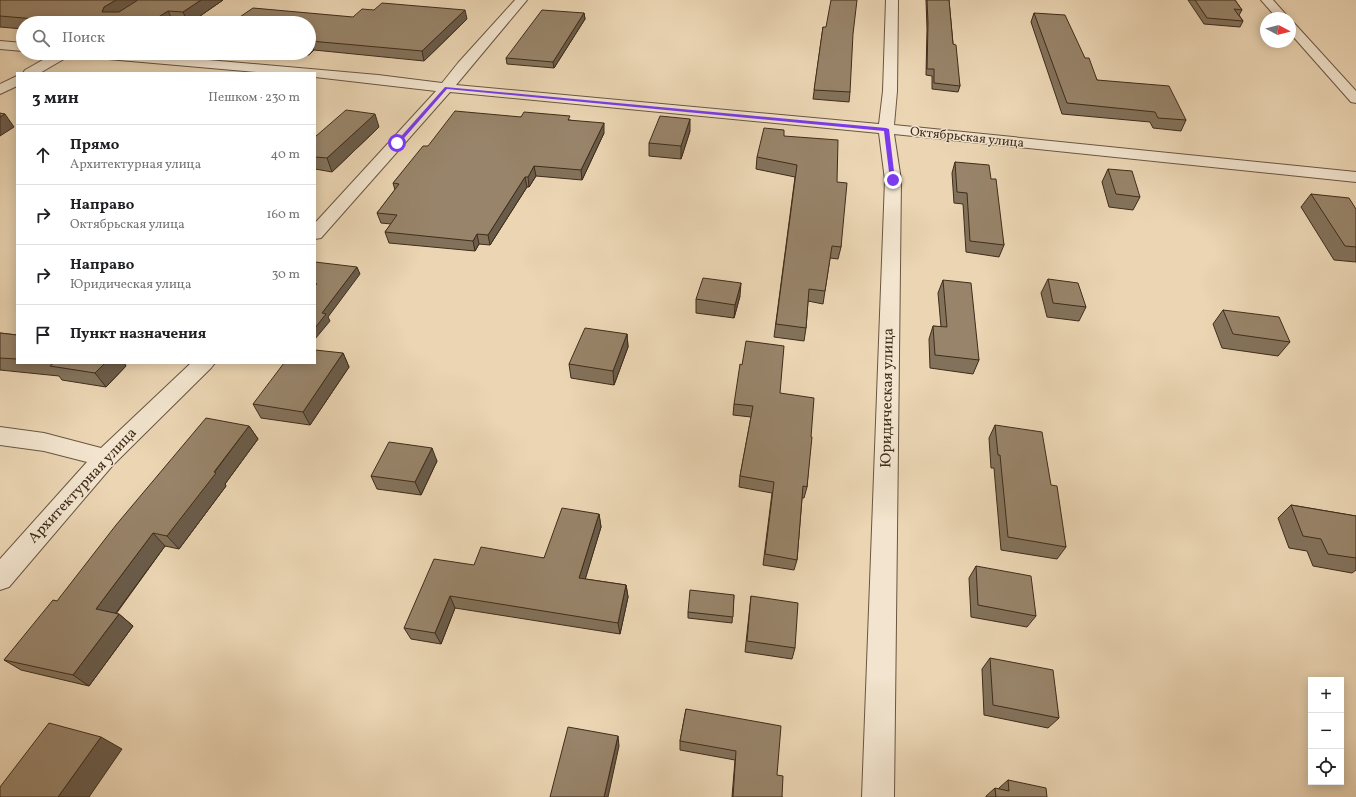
<!DOCTYPE html>
<html lang="ru">
<head>
<meta charset="utf-8">
<style>
	:root { --surface:#fff; --page:#f6f6f6; --text:#202124; --muted:#757577; --line:#e0e0e0 }
	body { margin:0; font-family:Vollkorn,serif; background:var(--page); color:var(--text) }
	.controls { position:absolute; right:12px; bottom:12px; display:grid; overflow:hidden; border-radius:0px; box-shadow:0 2px 10px #0003 }
	.controls button { width:36px; height:36px; display:grid; place-items:center; padding:0; border:0; border-bottom:1px solid var(--line); background:var(--surface); color:var(--text); font:20px sans-serif }
	.compass { position:absolute; left:1260px; top:12px; width:36px; height:36px; border-radius:50%; background:var(--surface); box-shadow:0 2px 10px #0003; rotate:97deg }
	.stop { position:absolute; width:12px; height:12px; margin:-9px; border:3px solid #7c3aed; border-radius:50%; background:#fff }
	.stop.end { background:#7c3aed; border-color:#fff; box-shadow:0 1px 4px #0008 }
	.list { margin:0; padding:0; list-style:none }
	h2 { display:flex; justify-content:space-between; align-items:center; height:52px; margin:0; padding:0 16px; font-size:17px }
	h2 small { font-size:13px; font-weight:400; color:var(--muted) }
	.list li { display:grid; grid-template-columns:26px 1fr auto; gap:12px; align-items:center; box-sizing:border-box; height:60px; padding:0 16px; border-top:1px solid var(--line) }
	.list b { display:block; font-size:15px; white-space:nowrap }
	.list p { margin:0; font-size:13px; white-space:nowrap; color:var(--muted) }
	.list em { font-size:13px; font-style:normal; color:var(--muted) }
	.icon { flex:none; width:22px; height:22px; fill:none; stroke:currentColor; stroke-width:2; stroke-linecap:round; stroke-linejoin:round }
	.map { position:relative; flex:none; width:1356px; height:797px; overflow:hidden }
	.search { position:absolute; background:var(--surface); box-shadow:0 2px 10px #0003; left:16px; top:16px; width:300px; height:44px; display:flex; align-items:center; gap:10px; box-sizing:border-box; padding:0 14px; border-radius:22px; color:var(--muted); font-size:15px }
	.panel { position:absolute; background:var(--surface); box-shadow:0 2px 10px #0003; left:16px; top:72px; width:300px; height:292px; border-radius:0px }
	.map>svg:first-child { display:block }
</style>
</head>
<body>
<div class="map">
<svg width="1356" height="797" viewBox="0 0 1356 797">
	<rect width="100%" height="100%" fill="#ebd5b3"/>
	<filter id="stains"><feTurbulence type="fractalNoise" baseFrequency=".005" numOctaves="4"/><feColorMatrix values="0 0 0 0 .2 0 0 0 0 .09 0 0 0 0 .02 0 0 0 .5 -.17"/></filter>
	<radialGradient id="worn" r=".72"><stop offset=".6" stop-color="#630" stop-opacity="0"/><stop offset="1" stop-color="#630" stop-opacity=".3"/></radialGradient>
	<g fill="none" stroke-linecap="round" stroke-linejoin="round">
		<!-- minor casing -->
		<g stroke="#6a5640" stroke-width="2">
			<g id="minor">
				<polygon points="515,0 527,0 456,85 879,124 883,91 886,0 898,0 897,91 894,125 1356,172 1356,182 894,134 901,180 894,797 862,797 885,180 879,133 450,92 321,238 315,239 315,223 436,91 315,77 315,73 267,73 85,57 80,56 79,53 129,53 378,75 442,83 458,63"/>
				<polygon points="1261,0 1273,0 1289,18 1277,18"/>
				<polygon points="1290,22 1294,23 1356,91 1356,103 1351,102 1290,33"/>
				<polygon points="0,41 23,43 23,51 0,49"/>
				<polygon points="55,53 70,53 69,56 40,73 23,73 25,70"/>
				<polygon points="17,76 17,86 0,94 0,84"/>
				<polygon points="191,363 215,363 211,368 113,465 9,587 0,590 0,559 87,462 44,451 0,445 0,427 44,433 101,448"/>
			</g>
		</g>
		<!-- minor -->
		<use href="#minor" fill="#f2e4ce" fill-rule="evenodd"/>
	</g>
	<!-- wall -->
	<g fill="#83725b" stroke="#3f2c1a">
		<polygon points="0,0 223,0 190,23 23,23 23,29 0,27"/>
		<polygon points="926,0 949,0 953,44 960,86 958,92 932,89 932,76 926,75 927,29"/>
		<polygon points="1188,0 1235,0 1242,10 1239,15 1243,21 1240,27 1204,24"/>
		<polygon points="584,13 585,19 554,68 507,64 506,58"/>
		<polygon points="1034,13 1085,58 1097,80 1186,120 1181,131 1153,128 1150,122 1062,114 1031,22"/>
		<polygon points="467,19 424,61 314,50 309,55 290,53 309,53 309,23"/>
		<polygon points="823,27 850,92 849,102 813,99"/>
		<polygon points="521,117 570,120 604,133 582,180 536,176 529,187 527,187 490,245 479,244 475,251 389,243 385,232 391,224 381,223 377,213 395,190 393,183 428,146"/>
		<polygon points="379,127 332,172 315,169 315,137"/>
		<polygon points="690,131 681,159 649,156 649,143"/>
		<polygon points="784,136 837,182 841,247 838,259 830,258 823,304 808,301 806,328 804,341 774,337 795,177 756,169 757,157"/>
		<polygon points="955,162 991,179 1004,245 999,257 966,252 963,204 954,203 952,173"/>
		<polygon points="1108,169 1140,197 1133,210 1109,207 1102,182"/>
		<polygon points="1311,194 1356,209 1356,262 1334,260 1301,207"/>
		<polygon points="1048,279 1086,307 1079,321 1047,317 1041,293"/>
		<polygon points="943,280 979,360 973,374 930,368 929,339 933,326 941,327 938,293"/>
		<polygon points="740,296 734,318 696,313 696,299"/>
		<polygon points="1223,310 1290,342 1278,356 1222,348 1213,324"/>
		<polygon points="0,333 17,335 17,363 124,363 126,366 106,387 62,380 59,376 0,370"/>
		<polygon points="627,334 628,347 614,385 571,378 569,364"/>
		<polygon points="343,353 349,367 310,425 261,418 253,404"/>
		<polygon points="780,393 811,437 807,487 804,498 802,498 797,560 794,570 763,565 772,493 739,487 740,476 751,417 733,415 734,404"/>
		<polygon points="995,425 1066,547 1057,559 1001,550 994,468 991,468 989,438"/>
		<polygon points="249,426 258,439 225,484 226,486 179,549 165,546 116,614 119,614 133,626 89,686 21,670 4,660 57,601"/>
		<polygon points="437,461 421,495 377,489 371,476"/>
		<polygon points="1291,505 1356,516 1356,570 1352,573 1313,566 1307,551 1289,548 1278,518"/>
		<polygon points="599,514 601,527 585,579 626,585 628,597 620,634 455,608 441,644 411,639 404,628 474,565 544,558"/>
		<polygon points="976,566 1036,616 1027,627 971,617 969,578"/>
		<polygon points="734,595 732,623 688,618 688,612"/>
		<polygon points="751,596 795,648 792,659 745,652"/>
		<polygon points="990,658 1059,718 1048,728 984,715 982,669"/>
		<polygon points="686,709 777,775 782,797 732,797 735,760 680,750 680,741"/>
		<polygon points="1008,780 1047,797 996,797 999,788"/>
		<polygon points="995,788 996,797 986,797 986,796"/>
	</g>
	<!-- shaded-wall -->
	<g fill="#6a5c4a" stroke="#3f2c1a">
		<polygon points="116,0 143,0 110,19 102,12 104,7"/>
		<polygon points="201,0 223,0 190,23 188,23 183,12"/>
		<polygon points="465,10 467,19 424,61 422,51"/>
		<polygon points="168,11 174,23 149,23"/>
		<polygon points="584,13 585,19 554,68 553,62"/>
		<polygon points="310,41 314,50 309,55 308,53 309,53 309,42"/>
		<polygon points="5,114 14,127 0,136 0,117"/>
		<polygon points="375,114 379,127 332,172 327,158"/>
		<polygon points="690,119 690,131 681,159 681,146"/>
		<polygon points="604,123 604,133 582,180 581,170"/>
		<polygon points="534,166 536,176 529,187 528,177"/>
		<polygon points="525,177 527,187 490,245 488,235"/>
		<polygon points="477,234 479,244 475,251 473,241"/>
		<polygon points="357,267 360,274 328,317 330,321 315,339 315,328 322,313"/>
		<polygon points="741,283 740,296 734,318 735,305"/>
		<polygon points="627,334 628,347 614,385 613,371"/>
		<polygon points="343,353 349,367 310,425 303,412"/>
		<polygon points="105,363 124,363 126,366 106,387 95,373"/>
		<polygon points="249,426 258,439 225,484 226,486 179,549 167,536"/>
		<polygon points="432,448 437,461 421,495 415,482"/>
		<polygon points="599,514 601,527 582,590 579,578"/>
		<polygon points="153,533 165,546 110,621 96,609"/>
		<polygon points="626,585 628,597 620,634 618,623"/>
		<polygon points="450,596 455,608 441,644 435,633"/>
		<polygon points="119,614 133,626 89,686 73,675"/>
		<polygon points="618,736 619,746 608,797 604,797"/>
		<polygon points="101,737 122,749 89,797 58,797"/>
	</g>
	<!-- building -->
	<g fill="#98846a" stroke="#3f2c1a">
		<polygon points="0,0 116,0 104,7 102,12 119,12 138,0 201,0 183,12 168,11 149,23 82,23 0,16"/>
		<polygon points="831,0 857,0 853,34 850,92 814,90 823,27 826,27"/>
		<polygon points="927,0 949,0 953,44 956,45 960,86 934,83 934,69 927,69 928,23"/>
		<polygon points="1195,0 1235,0 1242,10 1234,9 1243,21 1207,18"/>
		<polygon points="382,3 465,10 422,51 310,41 309,42 309,23 231,23 253,8 353,17 362,9 374,10"/>
		<polygon points="542,10 584,13 553,62 506,58"/>
		<polygon points="1034,13 1065,15 1085,58 1089,58 1097,80 1169,86 1186,120 1158,118 1155,112 1067,103"/>
		<polygon points="346,110 375,114 327,158 315,157 315,137"/>
		<polygon points="455,111 521,117 524,112 570,116 568,120 604,123 581,170 534,166 528,177 525,177 488,235 477,234 473,241 385,232 397,215 377,213 399,184 393,183 423,146 428,146"/>
		<polygon points="0,113 5,114 0,117"/>
		<polygon points="660,116 690,119 681,146 649,143"/>
		<polygon points="764,128 784,130 784,136 838,140 837,182 847,183 841,247 832,246 825,291 809,289 806,328 776,324 797,165 757,157"/>
		<polygon points="955,162 989,165 991,179 996,179 1004,245 970,241 967,193 957,192"/>
		<polygon points="1108,169 1132,171 1140,197 1116,194"/>
		<polygon points="1311,194 1349,198 1356,209 1356,247 1345,246"/>
		<polygon points="315,262 357,267 322,313 326,314 315,328 315,286 317,284 315,283"/>
		<polygon points="703,278 741,283 735,305 696,299"/>
		<polygon points="1048,279 1078,283 1086,307 1053,303"/>
		<polygon points="943,280 971,283 979,360 935,355 933,326 947,327"/>
		<polygon points="1223,310 1279,317 1290,342 1233,334"/>
		<polygon points="585,328 627,334 613,371 569,364"/>
		<polygon points="0,333 17,335 17,359 0,358"/>
		<polygon points="746,341 784,346 780,393 814,398 811,437 812,437 807,487 803,486 797,560 765,554 774,482 740,476 753,406 734,404 740,364 742,365"/>
		<polygon points="315,350 343,353 303,412 253,404 284,363 315,363"/>
		<polygon points="54,363 105,363 95,373 50,366"/>
		<polygon points="206,418 249,426 214,472 216,473 167,536 153,533 96,609 119,614 73,675 4,660 53,600 57,601 116,525"/>
		<polygon points="995,425 1042,432 1051,485 1057,486 1066,547 1008,537 1000,455 998,455"/>
		<polygon points="389,442 432,448 415,482 371,476"/>
		<polygon points="1291,505 1356,516 1356,558 1328,554 1321,539 1303,536"/>
		<polygon points="562,508 599,514 579,578 626,585 618,623 450,596 435,633 404,628 434,559 474,565 481,547 544,558"/>
		<polygon points="976,566 1031,576 1036,616 978,605"/>
		<polygon points="690,590 734,595 733,617 688,612"/>
		<polygon points="751,596 798,603 795,648 747,641"/>
		<polygon points="990,658 1053,670 1059,718 993,705"/>
		<polygon points="686,709 781,726 777,775 783,776 782,797 733,797 736,751 680,741"/>
		<polygon points="49,723 101,737 58,797 0,797 0,787"/>
		<polygon points="568,727 618,736 604,797 550,797"/>
		<polygon points="1008,780 1046,788 1047,797 996,797 995,788 1009,791"/>
	</g>
	<!-- route -->
	<polygon fill="#7c3aed" points="445,87 886,128 889,129 895,180 893,181 890,180 884,131 447,89 399,144 396,144 396,142"/>
	<g text-anchor="middle" dominant-baseline="central" stroke-width="3" stroke-linejoin="round" paint-order="stroke">
		<!-- far-street labels -->
		<g font-size="13" fill="#3f2c1a" stroke="#f2e4ce">
			<text transform="translate(967 138) rotate(6)">Октябрьская улица</text>
		</g>
		<!-- street labels -->
		<g font-size="15" fill="#3f2c1a" stroke="#f2e4ce">
			<text transform="translate(888 398) rotate(-89)">Юридическая улица</text>
			<text transform="translate(83 486) rotate(-47)">Архитектурная улица</text>
		</g>
	</g>
	<rect width="100%" height="100%" filter="url(#stains)"/>
	<rect width="100%" height="100%" fill="url(#worn)"/>
</svg>
<div class="controls">
<button>+</button>
<button>−</button>
<button><svg class="icon" aria-label="locate" viewBox="0 0 24 24"><circle cx="12" cy="12" r="6"/><path d="M12 2v4M12 18v4M2 12h4M18 12h4"/></svg></button>
</div>
<svg class="compass" viewBox="-18 -18 36 36"><path d="M0-13l5 13h-10z" fill="#e53935"/><path d="M0 13l5-13h-10z" fill="#757577"/></svg>
<div class="stop" style="left:397px;top:143px"></div>
<div class="stop end" style="left:893px;top:180px"></div>
<div class="search"><svg class="icon" aria-label="search" viewBox="0 0 24 24"><circle cx="10" cy="10" r="6"/><path d="M15 15l6 6"/></svg>Поиск</div>
<section class="panel">
<h2>3 мин<small>Пешком · 230 m</small></h2>
<ul class="list">
<li><svg class="icon" aria-label="ahead" viewBox="0 0 24 24"><path d="M12 20V5M6 11l6-6 6 6"/></svg><div><b>Прямо</b><p>Архитектурная улица</p></div><em>40 m</em></li>
<li><svg class="icon" aria-label="right" viewBox="0 0 24 24"><path d="M7 20v-9h11M14 6l5 5-5 5"/></svg><div><b>Направо</b><p>Октябрьская улица</p></div><em>160 m</em></li>
<li><svg class="icon" aria-label="right" viewBox="0 0 24 24"><path d="M7 20v-9h11M14 6l5 5-5 5"/></svg><div><b>Направо</b><p>Юридическая улица</p></div><em>30 m</em></li>
<li><svg class="icon" aria-label="arrive" viewBox="0 0 24 24"><path d="M6 21V4h12l-3 4 3 4H6"/></svg><div><b>Пункт назначения</b></div></li>
</ul>
</section>
</div>
</body>
</html>
